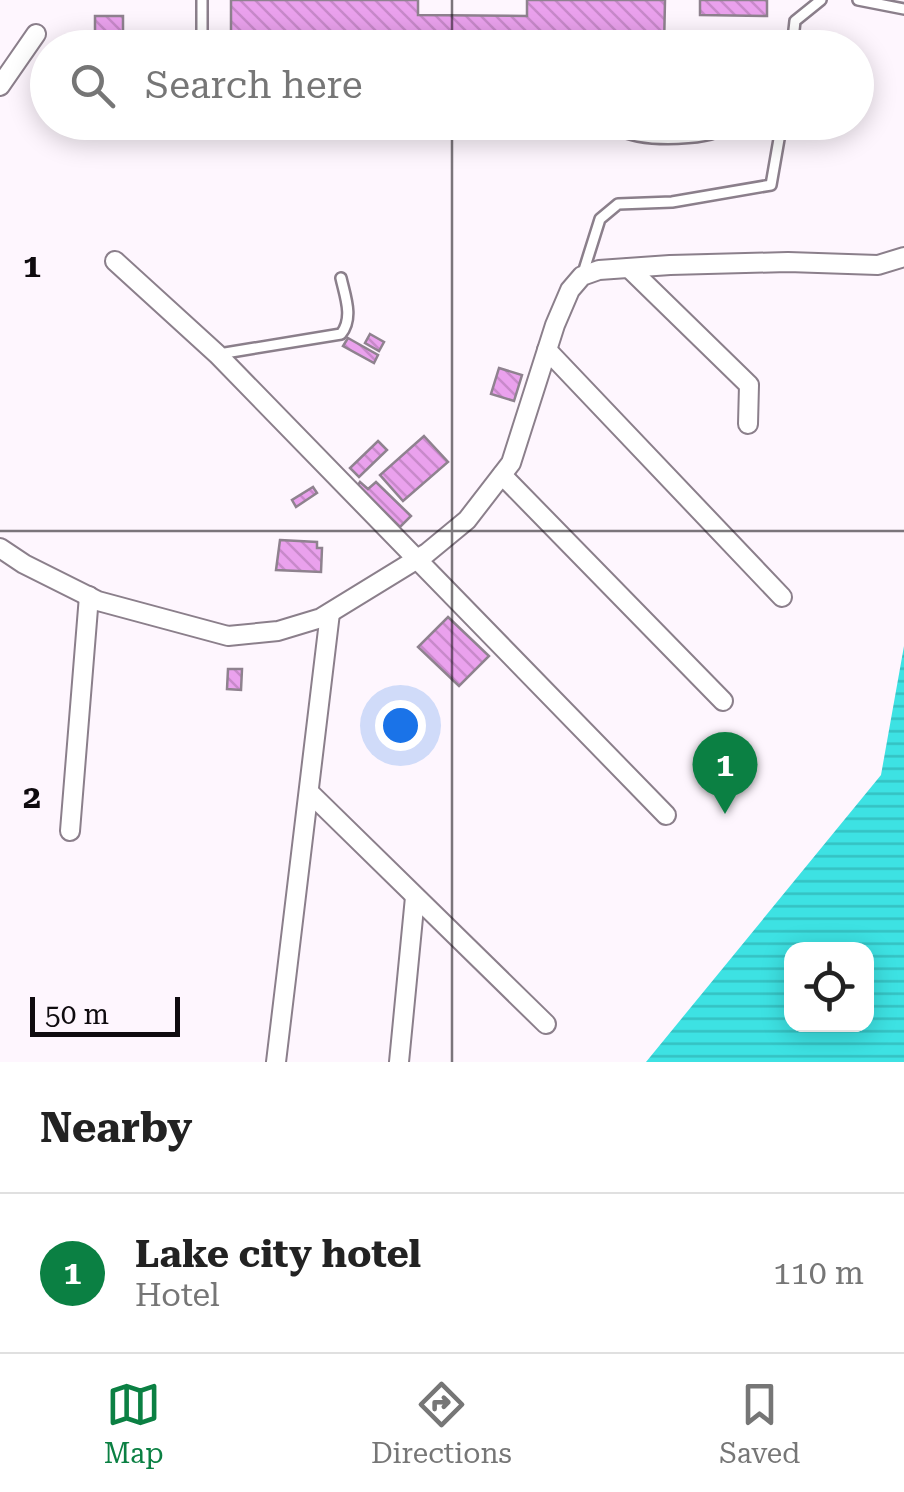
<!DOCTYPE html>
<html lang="en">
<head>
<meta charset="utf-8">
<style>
	:root { --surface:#fff; --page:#f2f2f2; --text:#222; --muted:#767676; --line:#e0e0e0; --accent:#0b8043 }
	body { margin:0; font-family:"Roboto Serif",serif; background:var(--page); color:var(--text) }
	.controls { position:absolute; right:30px; bottom:30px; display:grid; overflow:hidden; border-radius:20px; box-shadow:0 5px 25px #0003 }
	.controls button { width:90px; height:90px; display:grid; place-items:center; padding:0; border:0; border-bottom:2px solid var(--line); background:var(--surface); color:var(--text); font:50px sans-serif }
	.scale { position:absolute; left:30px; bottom:25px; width:150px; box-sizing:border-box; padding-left:10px; border:5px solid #0f0b0f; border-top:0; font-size:28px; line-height:35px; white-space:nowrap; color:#0f0b0f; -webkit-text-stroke:8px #fef6fe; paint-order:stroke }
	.you { position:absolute; left:400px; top:725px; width:35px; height:35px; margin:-25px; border:8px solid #fff; border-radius:50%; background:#1a73e8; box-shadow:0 0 0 15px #1a73e833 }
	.badge { display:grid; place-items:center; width:65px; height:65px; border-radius:50%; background:var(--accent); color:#fff; font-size:32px; font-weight:700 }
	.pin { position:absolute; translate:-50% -82px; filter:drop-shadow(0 2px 5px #0008) }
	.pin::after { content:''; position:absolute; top:52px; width:35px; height:30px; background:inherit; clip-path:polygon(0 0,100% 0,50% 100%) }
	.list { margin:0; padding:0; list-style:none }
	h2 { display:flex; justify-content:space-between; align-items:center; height:130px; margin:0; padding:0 40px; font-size:42px }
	h2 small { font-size:32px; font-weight:400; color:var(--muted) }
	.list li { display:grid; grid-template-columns:65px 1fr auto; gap:30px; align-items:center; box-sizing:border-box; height:160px; padding:0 40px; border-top:2px solid var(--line) }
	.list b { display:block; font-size:38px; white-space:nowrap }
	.list p { margin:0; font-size:32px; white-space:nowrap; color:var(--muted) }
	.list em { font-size:32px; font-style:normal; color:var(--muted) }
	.icon { flex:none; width:55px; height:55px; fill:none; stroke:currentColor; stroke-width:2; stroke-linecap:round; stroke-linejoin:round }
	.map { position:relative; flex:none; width:904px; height:1062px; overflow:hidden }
	.search { position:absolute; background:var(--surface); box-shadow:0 5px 25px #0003; left:30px; right:30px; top:30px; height:110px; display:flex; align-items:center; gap:25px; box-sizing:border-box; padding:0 35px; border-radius:55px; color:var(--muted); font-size:38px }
	.sheet { height:290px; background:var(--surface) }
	nav { display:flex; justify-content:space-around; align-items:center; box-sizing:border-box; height:140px; border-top:2px solid var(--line); background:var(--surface); font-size:28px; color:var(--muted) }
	nav a { display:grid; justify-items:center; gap:5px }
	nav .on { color:var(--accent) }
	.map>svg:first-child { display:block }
</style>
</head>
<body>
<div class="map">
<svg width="904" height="1062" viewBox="0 0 904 1062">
	<defs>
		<pattern id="water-rules" width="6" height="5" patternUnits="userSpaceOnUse" patternTransform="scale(2.5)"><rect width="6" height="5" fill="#3de2e3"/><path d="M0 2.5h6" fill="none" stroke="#34c1c2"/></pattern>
		<pattern id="building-back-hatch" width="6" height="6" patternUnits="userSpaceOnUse" patternTransform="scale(2.5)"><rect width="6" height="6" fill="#eaa1ed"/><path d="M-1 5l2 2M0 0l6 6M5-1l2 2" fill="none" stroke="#c889ca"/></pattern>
	</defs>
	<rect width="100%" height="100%" fill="#fef6fe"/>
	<!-- water -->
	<path fill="url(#water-rules)" fill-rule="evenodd" d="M904 646V1062H646L881 775ZM792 949H866V1024H792Z"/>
	<!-- building -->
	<g fill="url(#building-back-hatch)" stroke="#8f828f" stroke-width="2.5">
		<polygon points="231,0 418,0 418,15 527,16 527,0 665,0 664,48 231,48"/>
		<polygon points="700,0 767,0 767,16 700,15"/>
		<rect x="95" y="16" width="28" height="29"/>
		<polygon points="370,334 384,342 379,351 365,343"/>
		<polygon points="348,338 378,355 374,363 343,346"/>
		<polygon points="499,368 522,375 514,401 491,394"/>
		<polygon points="424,436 448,462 403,501 380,475"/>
		<polygon points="378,441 387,450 359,477 350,468"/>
		<polygon points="360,482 368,489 376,482 411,516 400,527 358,485"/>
		<polygon points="313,487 317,493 296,507 292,500"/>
		<polygon points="280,540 317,542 317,548 322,548 321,572 276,570"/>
		<polygon points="448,617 489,656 459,686 418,647"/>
		<polygon points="228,669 242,669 241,690 227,689"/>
	</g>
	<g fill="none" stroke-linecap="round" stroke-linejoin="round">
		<!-- lane casing -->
		<g stroke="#8b7f8b" stroke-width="14">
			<g id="lane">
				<polyline points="202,0 202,48"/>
				<polyline points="858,0 904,9"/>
				<polyline points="792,48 795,21 821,0"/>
				<polyline points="211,122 364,122"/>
				<path d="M590 122C606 125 621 133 638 136 660 140 718 141 732 122"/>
				<polyline points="583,273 600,219 618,204 672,202 771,185 782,122"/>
				<path d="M219 354 341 334C354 318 345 296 341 278"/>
			</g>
		</g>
		<!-- street casing -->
		<g stroke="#8b7f8b" stroke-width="22">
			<g id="street">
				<polyline points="0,86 36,34"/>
				<polyline points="115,261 217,354 666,815"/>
				<polyline points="629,268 749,385 748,424"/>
				<polyline points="547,350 782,597"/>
				<polyline points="502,475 723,701"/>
				<polyline points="0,548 24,564 98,601 228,636 278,631 321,618 427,553 467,520 511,463 555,325 570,290 582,276 599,270 670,265 788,262 878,265 904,257"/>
				<polyline points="309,792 546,1024"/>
				<polyline points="70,831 89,596"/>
				<polyline points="276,1062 330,613"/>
				<polyline points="399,1062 415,897"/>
			</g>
		</g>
		<!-- lane -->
		<use href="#lane" stroke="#fff" stroke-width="9"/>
		<!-- street -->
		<use href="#street" stroke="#fff" stroke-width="18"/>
	</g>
	<!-- grid -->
	<path fill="none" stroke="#0f0b0f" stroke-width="2.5" stroke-opacity="0.55" d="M452 0V48M452 122V1062M0 531H904"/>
	<g font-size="32" text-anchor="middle" font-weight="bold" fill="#0f0b0f" stroke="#fef6fe" stroke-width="8" stroke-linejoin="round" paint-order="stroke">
		<text x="32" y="277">1</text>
		<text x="32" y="808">2</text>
	</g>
</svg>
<div class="controls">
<button><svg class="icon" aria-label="locate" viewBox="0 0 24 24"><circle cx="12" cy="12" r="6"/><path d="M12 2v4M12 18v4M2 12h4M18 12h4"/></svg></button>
</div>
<div class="scale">50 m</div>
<div class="you"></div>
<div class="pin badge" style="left:725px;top:814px">1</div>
<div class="search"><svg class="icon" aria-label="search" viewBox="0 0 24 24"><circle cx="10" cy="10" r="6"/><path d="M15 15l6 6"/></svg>Search here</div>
</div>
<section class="sheet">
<h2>Nearby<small></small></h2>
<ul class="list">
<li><span class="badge">1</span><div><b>Lake city hotel</b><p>Hotel</p></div><em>110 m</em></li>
</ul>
</section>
<nav>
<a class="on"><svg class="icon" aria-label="map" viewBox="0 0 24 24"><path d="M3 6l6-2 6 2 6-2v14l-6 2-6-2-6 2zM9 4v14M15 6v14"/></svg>Map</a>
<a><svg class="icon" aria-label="directions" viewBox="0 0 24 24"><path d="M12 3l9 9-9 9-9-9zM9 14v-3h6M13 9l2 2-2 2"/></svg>Directions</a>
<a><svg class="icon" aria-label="saved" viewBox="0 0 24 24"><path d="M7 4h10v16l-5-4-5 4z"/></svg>Saved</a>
</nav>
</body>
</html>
